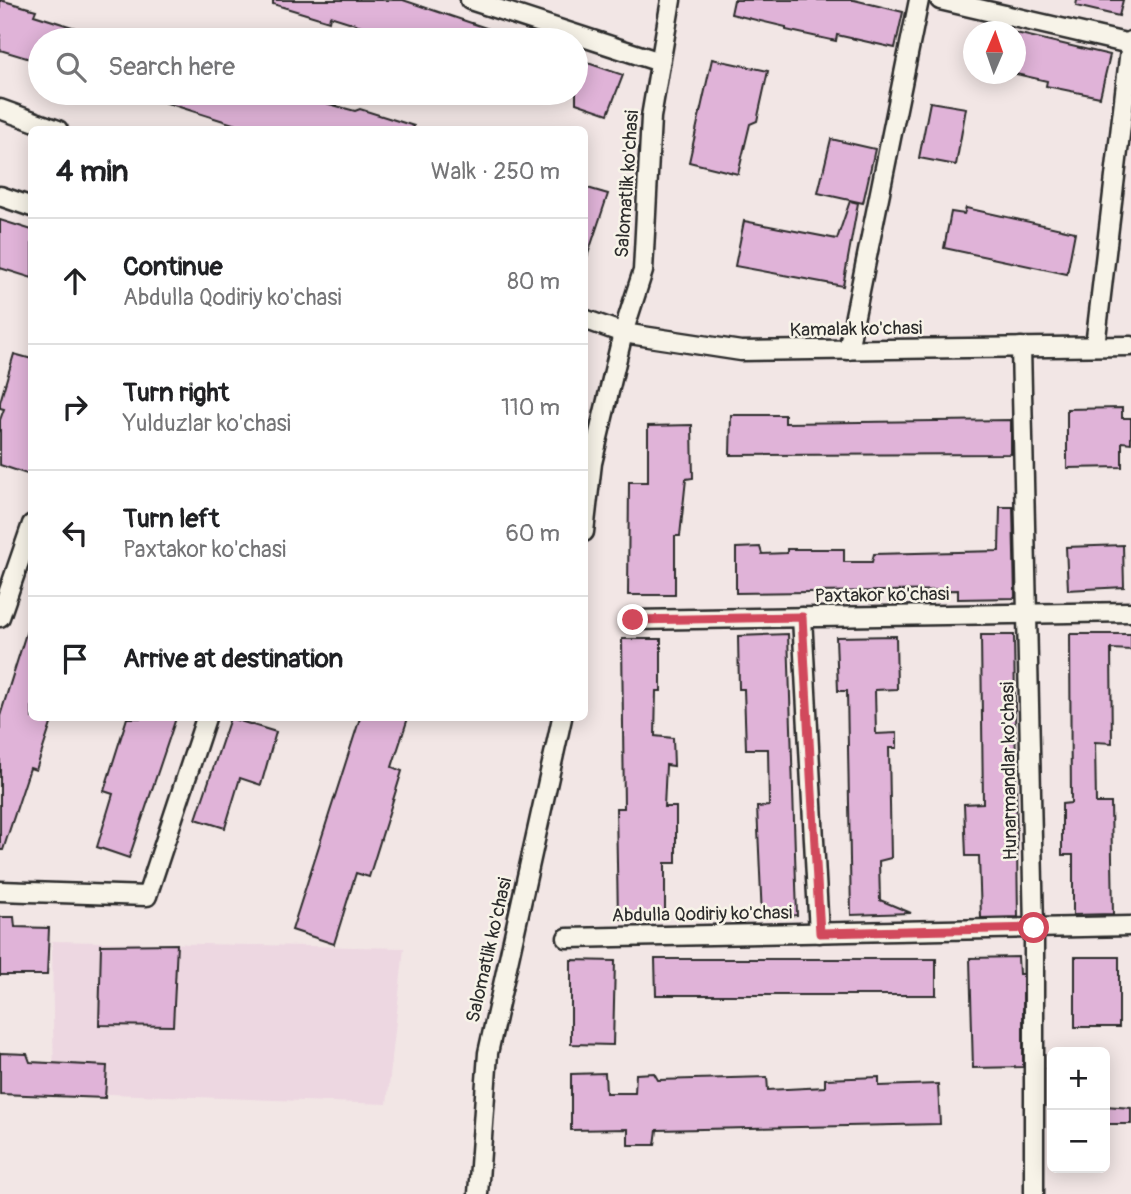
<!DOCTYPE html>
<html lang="en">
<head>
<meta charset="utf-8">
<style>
	:root { --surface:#fff; --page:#f6f6f6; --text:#202124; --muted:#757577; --line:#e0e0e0 }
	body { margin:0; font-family:Pangolin,sans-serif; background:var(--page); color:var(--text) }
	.controls { position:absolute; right:21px; bottom:21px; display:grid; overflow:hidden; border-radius:10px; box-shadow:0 4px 18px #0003 }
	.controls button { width:63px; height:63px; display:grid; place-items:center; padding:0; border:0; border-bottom:2px solid var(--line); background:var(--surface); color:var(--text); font:35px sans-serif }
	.compass { position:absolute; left:963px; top:21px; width:63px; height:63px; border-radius:50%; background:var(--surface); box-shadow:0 4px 18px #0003; rotate:2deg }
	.stop { position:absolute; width:21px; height:21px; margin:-16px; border:5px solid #d1495b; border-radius:50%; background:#fff }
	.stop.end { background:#d1495b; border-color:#fff; box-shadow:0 2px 7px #0008 }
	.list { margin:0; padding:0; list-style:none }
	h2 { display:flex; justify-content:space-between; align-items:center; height:91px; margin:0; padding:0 28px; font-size:30px }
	h2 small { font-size:23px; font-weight:400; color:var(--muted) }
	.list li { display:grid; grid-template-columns:46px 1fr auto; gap:21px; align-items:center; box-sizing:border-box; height:126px; padding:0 28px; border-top:2px solid var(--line) }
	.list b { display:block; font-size:26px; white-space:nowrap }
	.list p { margin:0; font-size:23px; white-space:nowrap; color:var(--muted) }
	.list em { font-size:23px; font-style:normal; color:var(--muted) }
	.icon { flex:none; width:38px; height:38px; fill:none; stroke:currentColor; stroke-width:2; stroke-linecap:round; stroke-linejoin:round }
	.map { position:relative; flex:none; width:1131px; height:1194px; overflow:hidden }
	.search { position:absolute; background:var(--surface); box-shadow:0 4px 18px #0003; left:28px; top:28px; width:560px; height:77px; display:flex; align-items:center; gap:18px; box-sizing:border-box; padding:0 24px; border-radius:38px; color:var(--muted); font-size:26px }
	.panel { position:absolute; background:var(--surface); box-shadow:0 4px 18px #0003; left:28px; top:126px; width:560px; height:595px; border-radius:10px }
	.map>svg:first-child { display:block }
</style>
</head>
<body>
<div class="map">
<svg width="1131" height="1194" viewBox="0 0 1131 1194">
	<rect width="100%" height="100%" fill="#f2e6e5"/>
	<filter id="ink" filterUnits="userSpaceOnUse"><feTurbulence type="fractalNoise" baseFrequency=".0143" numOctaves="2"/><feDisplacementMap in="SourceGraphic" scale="14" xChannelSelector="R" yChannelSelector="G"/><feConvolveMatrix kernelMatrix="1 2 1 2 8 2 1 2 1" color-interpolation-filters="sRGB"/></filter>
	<g filter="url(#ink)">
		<!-- built -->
		<polygon fill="#edd7e1" points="52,941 404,948 387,1104 54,1092"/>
		<!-- building -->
		<g fill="#e0b3d8" stroke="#2b2b2b" stroke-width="2">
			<polygon points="0,0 36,10 34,15 104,37 103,40 40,40 40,62 0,50"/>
			<polygon points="273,0 403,0 516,38 516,40 406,40 330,16 329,21 273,4"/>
			<polygon points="734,0 854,0 903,12 895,48 837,35 836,41 786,30 786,27 731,14"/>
			<polygon points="1077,0 1123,0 1119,16 1076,6"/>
			<polygon points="1016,33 1110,55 1100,97 1046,86 1047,81 1016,74"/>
			<polygon points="576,59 623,75 608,114 576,103"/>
			<polygon points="712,59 768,71 757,121 750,124 738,174 689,162"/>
			<polygon points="148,93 288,93 355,111 360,109 414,126 413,130 252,130 148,97"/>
			<polygon points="930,102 966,108 956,165 919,158"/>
			<polygon points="831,139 875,149 863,203 818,193"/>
			<polygon points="584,187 608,194 587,257 584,257"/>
			<polygon points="850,201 858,203 843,286 735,266 744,221 837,239"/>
			<polygon points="966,208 1075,232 1067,274 944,248 951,212 964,214"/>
			<polygon points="0,220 32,230 32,278 0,268"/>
			<polygon points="14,354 32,359 32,458 27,474 0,465 0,420 4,409 0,408 0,402"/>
			<polygon points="1122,408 1122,418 1131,418 1131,443 1122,442 1122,467 1067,468 1067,409"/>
			<polygon points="731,415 785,415 785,423 1011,420 1011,454 730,455"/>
			<polygon points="692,425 693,478 686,479 680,536 675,536 675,595 628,595 629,482 648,482 648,426"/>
			<polygon points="1000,507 1013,507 1015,598 958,599 958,590 736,593 736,548 760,547 762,554 787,553 787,549 844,549 844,562 872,562 874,554 999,551"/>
			<polygon points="1123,545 1124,587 1068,590 1066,547"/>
			<polygon points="28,627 32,628 32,718 53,718 36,770 30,768 3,850 0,850 0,716"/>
			<polygon points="788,634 797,915 762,917 757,807 769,806 768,749 746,749 744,689 739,689 738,636"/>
			<polygon points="1070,634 1131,634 1131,650 1111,649 1112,743 1095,742 1096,803 1111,803 1113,914 1073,915 1073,855 1062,855 1062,804 1071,803"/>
			<polygon points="981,635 1014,635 1018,917 981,918 979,856 966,856 964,804 983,803"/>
			<polygon points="896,636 897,689 875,690 876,734 897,733 897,748 889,748 891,858 879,861 880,900 911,913 851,915 847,691 838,691 836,637"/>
			<polygon points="622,639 661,639 661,691 656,691 655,736 673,738 674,766 666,765 664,807 676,807 676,863 665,863 665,918 618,919 616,808 624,808"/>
			<polygon points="127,718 176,718 129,858 97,847 113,794 104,791"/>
			<polygon points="230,718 276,732 261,785 240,778 225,828 196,819"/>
			<polygon points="360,718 408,718 392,767 402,771 369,877 356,873 334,944 292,930"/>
			<polygon points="0,917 14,917 15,927 49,928 47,975 0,975"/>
			<polygon points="177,944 173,1026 99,1025 101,945"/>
			<polygon points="1018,957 1019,974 1023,974 1023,1067 973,1068 970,958"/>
			<rect x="1075" y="957" width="44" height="70"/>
			<polygon points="655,959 936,959 936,995 656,995"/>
			<polygon points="571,960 615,961 613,1045 571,1044"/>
			<polygon points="0,1053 27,1054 30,1062 107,1066 105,1098 0,1094"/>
			<polygon points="605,1073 606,1093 635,1093 636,1074 654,1073 658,1080 767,1077 768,1090 825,1087 825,1079 879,1077 879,1086 938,1084 940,1124 657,1130 655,1145 628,1145 628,1129 571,1130 571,1074"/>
			<polygon points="1105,1106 1131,1108 1131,1124 1105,1124"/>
		</g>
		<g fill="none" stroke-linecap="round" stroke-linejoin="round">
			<!-- street casing -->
			<g stroke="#2b2b2b" stroke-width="23">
				<g id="street">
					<polyline points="470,0 660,62"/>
					<polyline points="940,0 1130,44"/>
					<polyline points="0,109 58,130"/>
					<polyline points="0,196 32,207"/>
					<polyline points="584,319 623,333 741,351 1131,346"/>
					<polyline points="1095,346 1131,41"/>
					<polyline points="1021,347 1034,928 1034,1194"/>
					<polyline points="848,350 919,0"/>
					<polyline points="584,532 592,463 623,333 643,271 651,117 671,0"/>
					<polyline points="0,617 32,524"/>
					<polyline points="802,617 819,933"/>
					<polyline points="633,620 1131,612"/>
					<polyline points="0,891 147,896 206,718"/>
					<polyline points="567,938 1131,926"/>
					<polyline points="478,1194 488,1053 562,718"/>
				</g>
			</g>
			<!-- street -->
			<use href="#street" stroke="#f7f3e8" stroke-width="18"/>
		</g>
	</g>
	<g fill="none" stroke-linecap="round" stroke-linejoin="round" filter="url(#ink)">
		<!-- route -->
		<polyline stroke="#d1495b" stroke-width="9" points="633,620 802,617 820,933 1034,928"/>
	</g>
	<g text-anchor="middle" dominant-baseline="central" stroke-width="5" stroke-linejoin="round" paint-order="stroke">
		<!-- street labels -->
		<g font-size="19" fill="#2b2b2b" stroke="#f7f3e8">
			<text transform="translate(627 184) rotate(-86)">Salomatlik ko'chasi</text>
			<text transform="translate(856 329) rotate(-1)">Kamalak ko'chasi</text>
			<text transform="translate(882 595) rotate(-1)">Paxtakor ko'chasi</text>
			<text transform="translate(1009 771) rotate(-91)">Hunarmandlar ko'chasi</text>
			<text transform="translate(702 914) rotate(-1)">Abdulla Qodiriy ko'chasi</text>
			<text transform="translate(489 950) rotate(-77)">Salomatlik ko'chasi</text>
		</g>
	</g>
</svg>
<div class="controls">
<button>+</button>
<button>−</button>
</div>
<svg class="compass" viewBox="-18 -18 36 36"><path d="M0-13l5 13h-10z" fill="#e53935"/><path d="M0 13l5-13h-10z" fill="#757577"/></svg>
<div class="stop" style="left:1034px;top:928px"></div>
<div class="stop end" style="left:633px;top:620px"></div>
<div class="search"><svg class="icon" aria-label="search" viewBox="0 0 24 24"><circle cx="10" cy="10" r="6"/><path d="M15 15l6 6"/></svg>Search here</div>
<section class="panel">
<h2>4 min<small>Walk · 250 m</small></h2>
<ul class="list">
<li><svg class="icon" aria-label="ahead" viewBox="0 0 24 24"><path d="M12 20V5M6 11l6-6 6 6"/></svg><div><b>Continue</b><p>Abdulla Qodiriy ko'chasi</p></div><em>80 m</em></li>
<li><svg class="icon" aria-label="right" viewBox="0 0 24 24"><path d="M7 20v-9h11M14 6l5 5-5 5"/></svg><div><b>Turn right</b><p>Yulduzlar ko'chasi</p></div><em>110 m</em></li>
<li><svg class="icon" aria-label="left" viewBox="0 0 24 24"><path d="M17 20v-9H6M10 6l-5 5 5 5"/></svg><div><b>Turn left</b><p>Paxtakor ko'chasi</p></div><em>60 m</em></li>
<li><svg class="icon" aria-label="arrive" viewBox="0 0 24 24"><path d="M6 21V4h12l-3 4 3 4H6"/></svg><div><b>Arrive at destination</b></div></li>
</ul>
</section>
</div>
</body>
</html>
